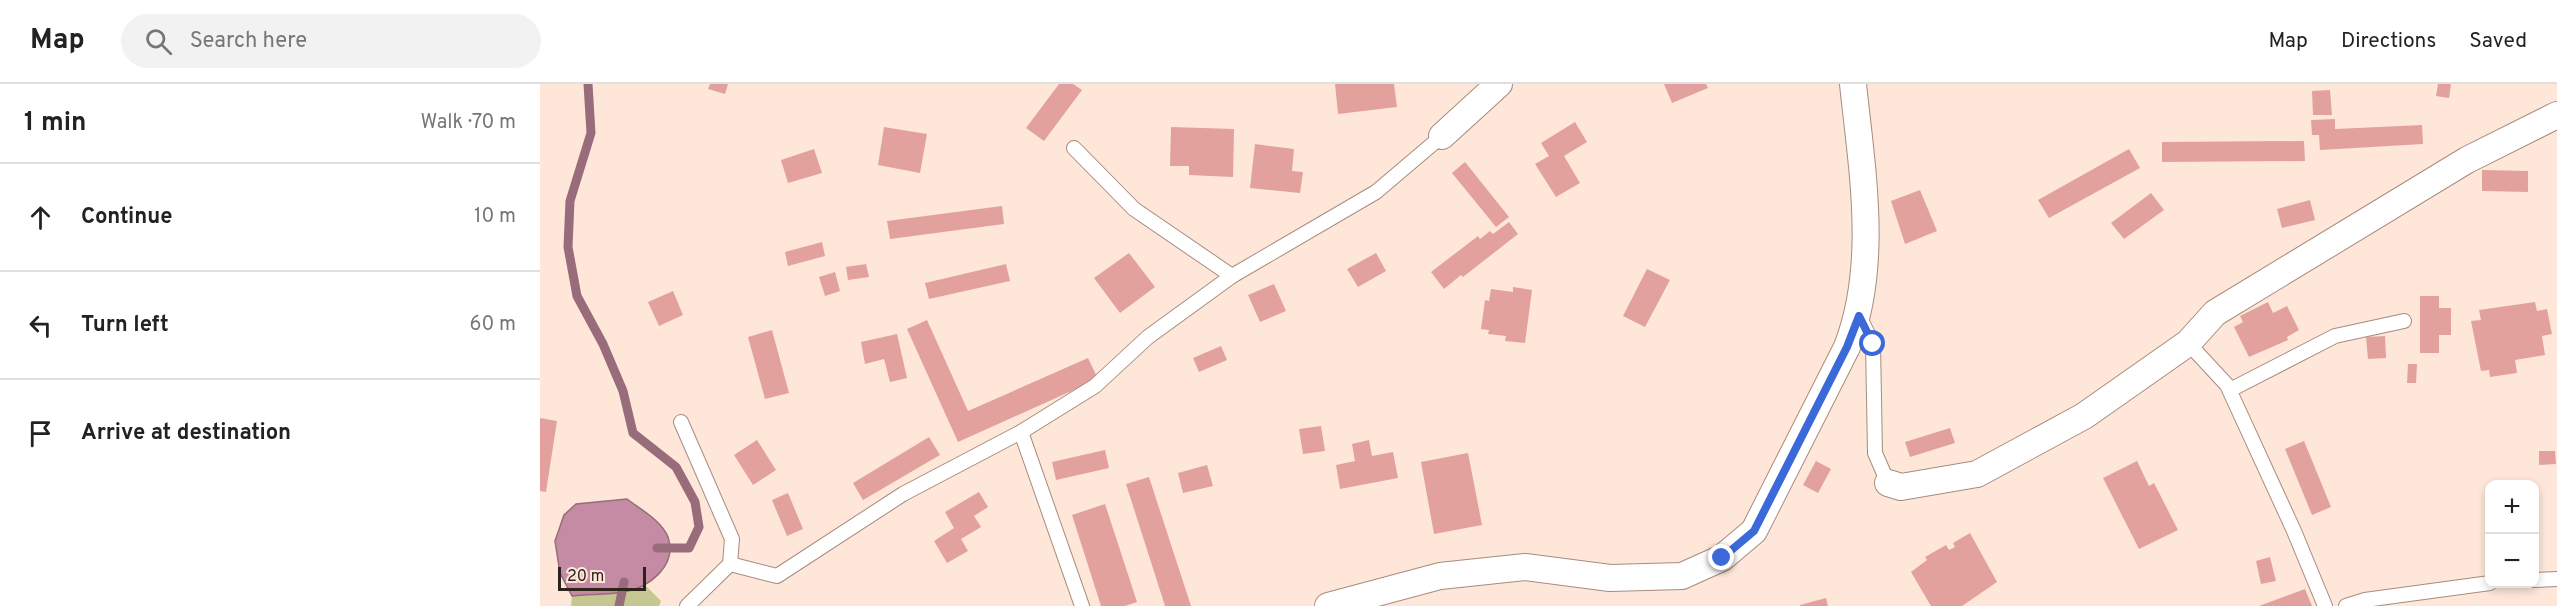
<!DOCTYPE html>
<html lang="en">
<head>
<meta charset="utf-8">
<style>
	:root { --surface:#fff; --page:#f2f2f2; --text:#222; --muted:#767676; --line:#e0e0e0 }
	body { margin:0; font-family:Overpass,sans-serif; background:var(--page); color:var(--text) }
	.controls { position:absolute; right:18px; bottom:18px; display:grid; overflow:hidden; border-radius:12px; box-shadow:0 3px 9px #0003 }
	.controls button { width:54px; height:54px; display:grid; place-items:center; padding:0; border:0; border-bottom:2px solid var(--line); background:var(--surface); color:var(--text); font:30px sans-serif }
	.scale { position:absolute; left:18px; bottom:15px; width:88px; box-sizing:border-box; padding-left:6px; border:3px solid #2d231c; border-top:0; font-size:16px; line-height:21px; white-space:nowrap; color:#2d231c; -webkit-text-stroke:4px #fee6d9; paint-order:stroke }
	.stop { position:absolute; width:18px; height:18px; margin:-14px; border:4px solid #3b69d9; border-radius:50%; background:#fff }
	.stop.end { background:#3b69d9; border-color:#fff; box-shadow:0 2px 6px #0008 }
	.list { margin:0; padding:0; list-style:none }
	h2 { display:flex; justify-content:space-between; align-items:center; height:78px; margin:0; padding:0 24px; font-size:26px }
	h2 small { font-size:20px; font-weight:400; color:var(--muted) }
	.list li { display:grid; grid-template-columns:39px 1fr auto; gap:18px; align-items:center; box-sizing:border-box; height:108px; padding:0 24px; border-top:2px solid var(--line) }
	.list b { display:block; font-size:22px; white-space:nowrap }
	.list em { font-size:20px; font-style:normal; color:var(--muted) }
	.icon { flex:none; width:33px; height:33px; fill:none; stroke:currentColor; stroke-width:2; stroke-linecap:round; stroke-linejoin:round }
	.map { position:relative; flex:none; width:2017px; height:522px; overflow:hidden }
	header { display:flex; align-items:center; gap:36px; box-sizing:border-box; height:84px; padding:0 30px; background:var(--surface); border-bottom:2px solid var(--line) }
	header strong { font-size:28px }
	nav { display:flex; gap:33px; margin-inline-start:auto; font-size:21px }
	.search { width:420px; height:54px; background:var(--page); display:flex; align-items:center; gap:15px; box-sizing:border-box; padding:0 21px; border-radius:33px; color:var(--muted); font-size:22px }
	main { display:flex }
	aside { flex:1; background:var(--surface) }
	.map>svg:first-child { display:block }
</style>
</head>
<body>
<header>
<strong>Map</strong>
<div class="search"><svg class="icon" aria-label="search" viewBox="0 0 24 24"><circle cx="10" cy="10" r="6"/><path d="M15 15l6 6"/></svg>Search here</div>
<nav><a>Map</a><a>Directions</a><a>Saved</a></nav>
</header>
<main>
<aside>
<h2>1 min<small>Walk · 70 m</small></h2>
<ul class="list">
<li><svg class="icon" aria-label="ahead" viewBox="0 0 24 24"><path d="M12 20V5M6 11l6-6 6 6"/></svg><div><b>Continue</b></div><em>10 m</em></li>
<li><svg class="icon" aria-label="left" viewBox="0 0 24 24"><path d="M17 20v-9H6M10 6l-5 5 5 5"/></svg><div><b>Turn left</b></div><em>60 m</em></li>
<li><svg class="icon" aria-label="arrive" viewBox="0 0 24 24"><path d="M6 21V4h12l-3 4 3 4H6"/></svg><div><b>Arrive at destination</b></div></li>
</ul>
</aside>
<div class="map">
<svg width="2017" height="522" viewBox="0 0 2017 522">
	<rect width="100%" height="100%" fill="#fee6d9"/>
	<!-- green -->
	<polygon fill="#c5c791" points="105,501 121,517 119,522 31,522 32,512 84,508"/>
	<!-- water -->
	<path fill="#c68ba4" stroke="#986c7b" stroke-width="1.5" d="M87 415C100 425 122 437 128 453 138 482 108 504 84 508 67 511 49 510 32 512L20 489 15 457 24 431 36 420Z"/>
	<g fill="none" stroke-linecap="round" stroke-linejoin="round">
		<!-- stream -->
		<g stroke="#986c7b" stroke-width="9">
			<polyline points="48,0 51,49 30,117 28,163 37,212 63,260 83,307 93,349 136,383 155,418 159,443 149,464 117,464"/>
			<polyline points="79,522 84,498"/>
		</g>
	</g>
	<!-- building -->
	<g fill="#e3a19e">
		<polygon points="170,0 188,0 185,10 168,5"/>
		<polygon points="519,0 533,0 542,6 504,57 486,44"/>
		<polygon points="795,0 854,0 857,23 798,30"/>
		<polygon points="1124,0 1166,0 1168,4 1132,19"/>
		<polygon points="1898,0 1911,0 1909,14 1896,12"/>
		<polygon points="1790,6 1792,31 1773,31 1772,7"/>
		<polygon points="1795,35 1795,45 1882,41 1883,60 1780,66 1779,51 1772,51 1771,36"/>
		<polygon points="1035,38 1047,58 1024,72 1040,99 1016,113 995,80 1009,72 1001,59"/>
		<polygon points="344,43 387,50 380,89 338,81"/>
		<polygon points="631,43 694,45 693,93 649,91 649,82 630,82"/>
		<polygon points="1764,57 1765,77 1622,78 1622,58"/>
		<polygon points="715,60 754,65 752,87 763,88 760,109 710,104"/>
		<polygon points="274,65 282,89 248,99 241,76"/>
		<polygon points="1589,65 1600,84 1509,134 1498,116"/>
		<polygon points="925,78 969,133 956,143 912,89"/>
		<polygon points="1942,86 1988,87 1988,108 1942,107"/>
		<polygon points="1380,106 1397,147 1365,160 1351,117"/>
		<polygon points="1611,109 1624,126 1584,155 1571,139"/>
		<polygon points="1770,116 1775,136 1742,144 1737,125"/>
		<polygon points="462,122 464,140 350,155 347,137"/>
		<polygon points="969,138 978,150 923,193 921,191 904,205 891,188 938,152 940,155 950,147 953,150"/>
		<polygon points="282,158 285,172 248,182 245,168"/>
		<polygon points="589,169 615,203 580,229 554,194"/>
		<polygon points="836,169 846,187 818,203 807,185"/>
		<polygon points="326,180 329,193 308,196 306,183"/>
		<polygon points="466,180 470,197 389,215 385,199"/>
		<polygon points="1107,185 1130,196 1105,243 1083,232"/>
		<polygon points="295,188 300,207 285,212 279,193"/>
		<polygon points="734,200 746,227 720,238 708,211"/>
		<polygon points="973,203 992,206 985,259 965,257 966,252 948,250 949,246 941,245 945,216 949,217 951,205 973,208"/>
		<polygon points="133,207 143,231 119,242 108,218"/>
		<polygon points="1880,212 1899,212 1899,224 1911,224 1911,251 1899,251 1899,269 1880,269"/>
		<polygon points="1728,218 1733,229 1747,222 1759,246 1747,253 1748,256 1709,273 1694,243 1703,238 1700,232"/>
		<polygon points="1995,218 1997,227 2007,225 2012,250 2002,252 2005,271 1975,276 1977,289 1950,293 1949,286 1941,287 1931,237 1941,236 1939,226"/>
		<polygon points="387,236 428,327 548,274 558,295 418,358 367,245"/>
		<polygon points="232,246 249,309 225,315 208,253"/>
		<polygon points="357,250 367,294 350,298 344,275 325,280 321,258"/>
		<polygon points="1845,252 1846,274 1828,275 1826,253"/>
		<polygon points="681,262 687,276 659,288 653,274"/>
		<polygon points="1868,280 1877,280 1876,299 1867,299"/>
		<polygon points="0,334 17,337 6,408 0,407"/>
		<polygon points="781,342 785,367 763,370 759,345"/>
		<polygon points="1410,344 1415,359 1370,373 1365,358"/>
		<polygon points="389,353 400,371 323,416 313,399"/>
		<polygon points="217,356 236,386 213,401 194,371"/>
		<polygon points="829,356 832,372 853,368 858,394 800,405 796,381 815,377 812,360"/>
		<polygon points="1764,357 1791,423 1772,431 1745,365"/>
		<polygon points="565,366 569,384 516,396 512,378"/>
		<polygon points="1999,367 2015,367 2016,380 1999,381"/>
		<polygon points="928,369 942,441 894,450 881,378"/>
		<polygon points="1276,377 1291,385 1278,409 1263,401"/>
		<polygon points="1597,377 1609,402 1614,399 1638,446 1599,465 1563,394"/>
		<polygon points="667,381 673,402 643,409 638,389"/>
		<polygon points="609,393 651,522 625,522 586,400"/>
		<polygon points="439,408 448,423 434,432 441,443 421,455 428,467 407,479 394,457 414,444 405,428"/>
		<polygon points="248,409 263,445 247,452 232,416"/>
		<polygon points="565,420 597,518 585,522 561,522 532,431"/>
		<polygon points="1430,449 1457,498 1422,522 1391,522 1371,488 1387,476 1385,473 1406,461 1409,466 1415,463 1413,459"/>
		<polygon points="1730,473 1736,497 1721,500 1716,477"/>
		<polygon points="1765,505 1772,522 1719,522"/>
		<polygon points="1286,514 1288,522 1260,522 1260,521"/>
	</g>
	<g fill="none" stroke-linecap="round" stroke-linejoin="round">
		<!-- service casing -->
		<g stroke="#a78c7d" stroke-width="16">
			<g id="service">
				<polyline points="534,64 594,125 692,192 836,108 902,52"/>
				<polyline points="1319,232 1333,260 1335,369 1348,399"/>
				<polyline points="1648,259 1687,301 1754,447 1785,522"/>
				<polyline points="1690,306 1795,252 1864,237"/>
				<polyline points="141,338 192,455 190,480"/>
				<polyline points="481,348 542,522"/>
				<polyline points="1994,496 2017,495"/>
				<polyline points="147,522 190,480 237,492 363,410 481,348 555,302 608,253 692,192"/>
				<polyline points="1806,522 1825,516 1950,499"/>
			</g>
		</g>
		<!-- minor casing -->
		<g stroke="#a78c7d" stroke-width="28">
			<g id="minor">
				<polyline points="902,52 959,0"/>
				<polyline points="1348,399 1361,403 1437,390 1544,332 1648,259 1675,229 1927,76 2017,31"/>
				<path d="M788 522 900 492 985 483 1070 494 1142 492 1182 474 1214 447 1307 263C1339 180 1322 86 1313 0"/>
			</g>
		</g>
		<!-- service -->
		<use href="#service" stroke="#fff" stroke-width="14"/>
		<!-- minor -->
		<use href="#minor" stroke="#fff" stroke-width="26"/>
	</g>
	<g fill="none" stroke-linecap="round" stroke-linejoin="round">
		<!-- route -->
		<polyline stroke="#3b69d9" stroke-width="8" points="1182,474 1214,447 1307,263 1319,232 1333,260"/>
	</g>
</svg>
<div class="controls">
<button>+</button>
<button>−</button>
</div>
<div class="scale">20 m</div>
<div class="stop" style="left:1333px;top:260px"></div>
<div class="stop end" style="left:1182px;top:474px"></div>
</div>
</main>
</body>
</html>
